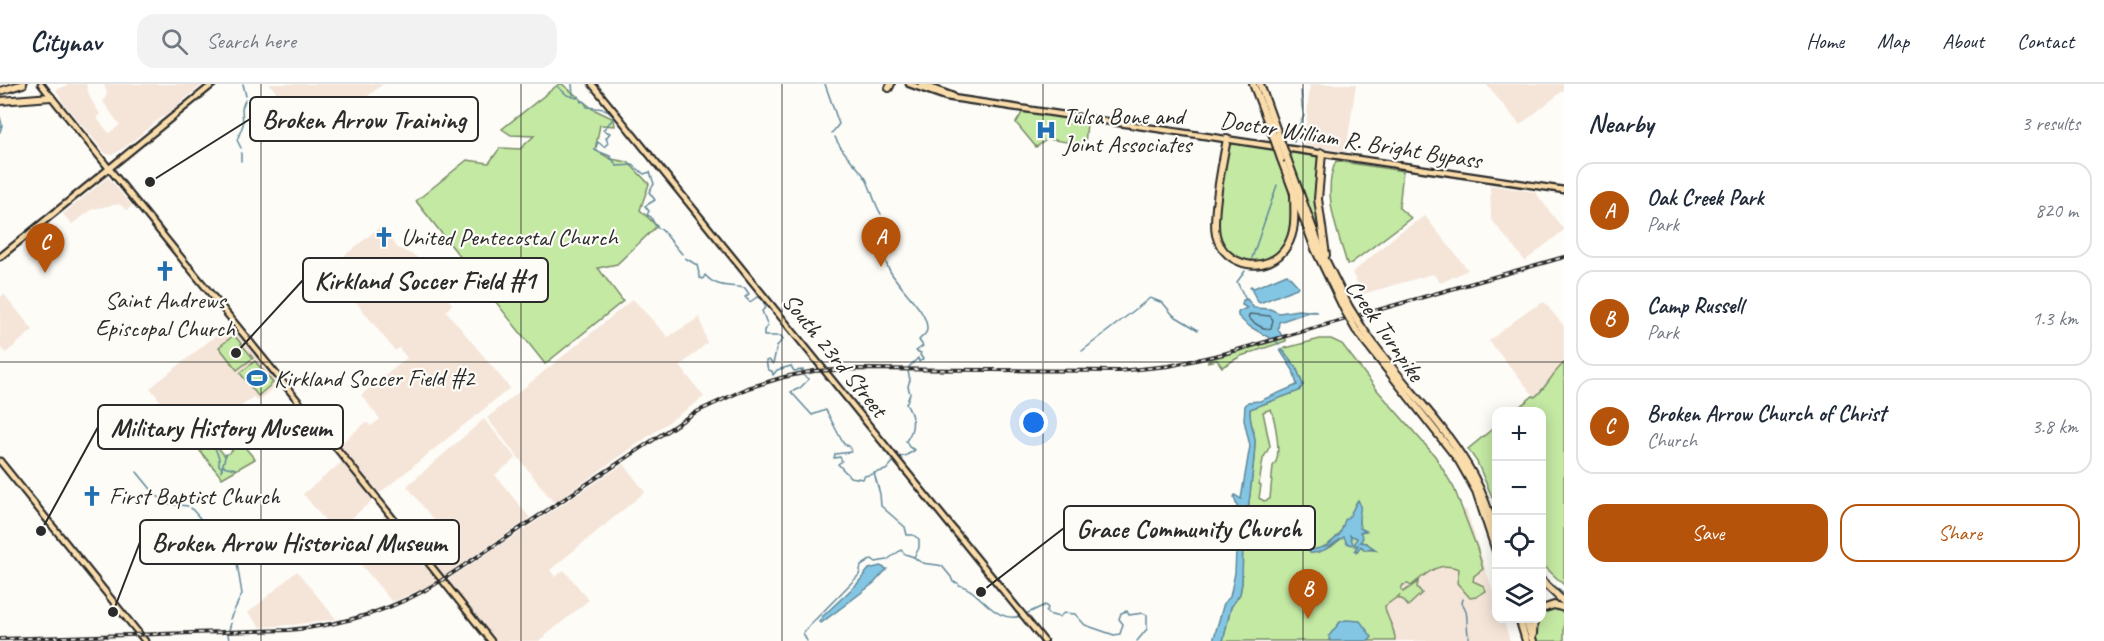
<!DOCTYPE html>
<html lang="en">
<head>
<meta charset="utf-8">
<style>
	:root { --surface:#fff; --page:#f2f2f3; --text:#1f2937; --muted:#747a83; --line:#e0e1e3; --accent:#b45309 }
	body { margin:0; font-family:Caveat,sans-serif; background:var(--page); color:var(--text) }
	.controls { position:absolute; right:18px; bottom:18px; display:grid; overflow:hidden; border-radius:12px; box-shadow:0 3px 15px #0003 }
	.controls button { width:54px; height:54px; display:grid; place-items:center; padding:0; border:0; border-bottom:2px solid var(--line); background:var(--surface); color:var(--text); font:30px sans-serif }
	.you { position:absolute; left:1034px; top:339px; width:21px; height:21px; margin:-15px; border:4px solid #fff; border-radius:50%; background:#1a73e8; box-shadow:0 0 0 9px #1a73e833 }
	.badge { display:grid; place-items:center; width:39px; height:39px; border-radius:50%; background:var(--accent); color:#fff; font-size:20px; font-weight:700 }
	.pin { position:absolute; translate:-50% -50px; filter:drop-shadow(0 2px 3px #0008) }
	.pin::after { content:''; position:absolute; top:32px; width:21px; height:18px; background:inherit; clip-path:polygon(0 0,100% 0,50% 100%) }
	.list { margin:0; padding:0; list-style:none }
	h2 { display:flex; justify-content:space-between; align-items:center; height:78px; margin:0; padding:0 24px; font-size:26px }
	h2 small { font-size:20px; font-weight:400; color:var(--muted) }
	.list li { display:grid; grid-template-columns:39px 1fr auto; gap:18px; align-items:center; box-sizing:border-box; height:96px; margin:0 12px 12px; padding:0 12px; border:2px solid var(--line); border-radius:18px }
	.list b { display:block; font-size:22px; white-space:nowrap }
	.list p { margin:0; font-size:20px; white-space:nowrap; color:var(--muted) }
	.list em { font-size:20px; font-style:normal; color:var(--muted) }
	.actions { display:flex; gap:12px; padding:18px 24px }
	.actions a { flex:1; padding:14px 0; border:2px solid var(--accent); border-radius:18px; text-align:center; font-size:21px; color:var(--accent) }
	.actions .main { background:var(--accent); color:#fff }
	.icon { flex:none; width:33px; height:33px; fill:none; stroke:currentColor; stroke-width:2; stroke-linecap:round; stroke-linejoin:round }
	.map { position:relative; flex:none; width:1564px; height:557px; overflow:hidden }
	header { display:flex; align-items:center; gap:36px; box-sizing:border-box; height:84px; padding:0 30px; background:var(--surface); border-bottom:2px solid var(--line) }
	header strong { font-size:28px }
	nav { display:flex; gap:33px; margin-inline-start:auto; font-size:21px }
	.search { width:420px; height:54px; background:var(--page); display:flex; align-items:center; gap:15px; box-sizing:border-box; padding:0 21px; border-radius:18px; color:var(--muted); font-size:22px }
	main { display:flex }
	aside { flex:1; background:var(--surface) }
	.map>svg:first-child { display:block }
</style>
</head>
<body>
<header>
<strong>Citynav</strong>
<div class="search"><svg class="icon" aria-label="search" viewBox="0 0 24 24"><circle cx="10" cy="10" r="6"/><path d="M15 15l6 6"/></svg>Search here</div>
<nav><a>Home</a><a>Map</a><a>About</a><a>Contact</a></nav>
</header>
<main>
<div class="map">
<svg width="1564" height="557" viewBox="0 0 1564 557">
	<rect width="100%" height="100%" fill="#fdfcf7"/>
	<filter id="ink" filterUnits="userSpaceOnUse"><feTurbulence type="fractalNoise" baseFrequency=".0167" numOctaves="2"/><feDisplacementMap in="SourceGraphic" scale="12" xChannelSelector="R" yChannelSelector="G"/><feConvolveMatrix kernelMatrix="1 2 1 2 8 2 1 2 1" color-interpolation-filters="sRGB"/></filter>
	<g filter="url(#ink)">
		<!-- built -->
		<g fill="#f5e5d9">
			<polygon points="70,0 86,0 90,14 100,30 97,34 109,49 120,41 103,18 107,10 104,0 203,0 164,33 163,32 124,64 112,71 106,70 64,20 56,6"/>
			<polygon points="269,0 383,0 316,54"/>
			<polygon points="1310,0 1356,0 1346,68 1304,61"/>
			<polygon points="1486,0 1564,0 1564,6 1520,41"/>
			<polygon points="108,93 132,122 127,126 119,120 93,125 72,140 63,130"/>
			<polygon points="1490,101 1535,108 1564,146 1525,177 1491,135"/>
			<polygon points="1425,132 1468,186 1441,199 1433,190 1363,210 1352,189 1400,148"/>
			<polygon points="380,143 398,164 417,173 452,220 446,227 510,304 381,408 378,408 339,361 364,340 368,339 371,342 380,335 361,311 407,274 399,264 395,267 329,184"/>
			<polygon points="4,210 33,246 6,269 0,263 0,213"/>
			<polygon points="633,215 668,253 700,233 707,259 680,282 704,313 554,419 487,334"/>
			<polygon points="1544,218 1564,242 1564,279 1535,313 1489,257 1527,227"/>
			<polygon points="228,242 232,242 279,300 258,317 253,313 226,335 210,333 188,351 150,304"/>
			<polygon points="484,335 516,374 495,391 530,434 427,503 392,518 338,453 351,443 360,452 386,430 419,469 443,448 407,402"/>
			<polygon points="342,378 373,416 335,448 303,410"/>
			<polygon points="624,380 645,408 550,486 555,493 564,486 589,516 539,557 496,557 447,496"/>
			<polygon points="1466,425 1496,517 1496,534 1503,535 1510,557 1379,557 1343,513 1442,435"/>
			<polygon points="297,487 336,535 291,541 260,543 248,529"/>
		</g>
		<!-- green -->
		<g fill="#c4e9a3" stroke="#788a67" stroke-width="1.5" fill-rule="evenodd">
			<polygon points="559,0 562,0 593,25 614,35 615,42 600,41 595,66 611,75 628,78 649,100 640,126 657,142 617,180 598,184 623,217 545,280 416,117 467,76 489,79 500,64 520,65 534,52 511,51 502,45"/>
			<polygon points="1023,27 1085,36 1087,39 1085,61 1048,55 1036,63 1016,39"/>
			<polygon points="1231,59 1275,66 1287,99 1293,128 1289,156 1273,174 1258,179 1238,176 1225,165 1216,146 1227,64"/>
			<polygon points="1287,68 1321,73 1317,102 1324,168"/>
			<path d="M1336 77 1403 87 1399 124 1411 134 1350 180H1347C1338 148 1321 109 1336 77Z"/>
			<polygon points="234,251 253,274 237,286 219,263"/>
			<polygon points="1286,254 1286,257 1241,272 1222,283 1217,276 1207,278 1211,275"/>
			<path d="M1320 255H1331L1342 260 1378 307 1435 372 1454 404 1477 464 1483 485 1474 492 1473 497 1484 502 1486 507 1476 513 1470 514 1457 499 1459 485C1439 476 1426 490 1411 502L1408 500 1403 501 1401 505 1403 508 1418 498 1417 503 1422 509 1408 522 1402 515H1398L1400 511 1385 522C1386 535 1396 544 1395 557H1223L1231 523 1240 510 1242 499 1243 450C1247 445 1255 368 1255 357 1254 344 1249 340 1250 325L1299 307 1303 301 1296 283 1282 265ZM1271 325C1275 337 1283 374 1273 382L1270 415 1264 417 1259 414 1261 401 1259 400 1263 375 1270 362 1263 328ZM1356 419 1360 444 1365 447 1360 448V458L1366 459 1376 466H1365L1360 462 1357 468 1355 466 1358 460 1356 461 1355 459 1357 454 1350 451 1349 453 1344 452 1331 463 1313 469 1310 468 1294 448 1282 450 1288 441H1298L1297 448 1311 465 1313 466C1337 463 1347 439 1356 419Z"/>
			<polygon points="255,277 273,299 258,312 240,289"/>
			<path d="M1564 279V501L1542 480V328L1514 327 1533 312 1535 313C1547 303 1552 289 1564 279Z"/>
			<polygon points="1496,342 1496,422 1477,378 1468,365"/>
			<polygon points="211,355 225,372 241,359 255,375 222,394 200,367"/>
			<polygon points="1552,523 1564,526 1564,557 1536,557 1536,535 1542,534 1542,527"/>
		</g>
		<!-- water -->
		<g fill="#83c6e4" stroke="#60889a" stroke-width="1.5">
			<polygon points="1287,190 1298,202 1297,204 1260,219 1258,218 1250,203 1251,202 1254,204"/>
			<polygon points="1247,215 1254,224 1270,225 1279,229 1298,226 1318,228 1308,228 1279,238 1278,245 1282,252 1271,255 1247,241 1238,232 1238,228 1247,224 1242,221 1243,216"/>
			<path d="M1282 265 1296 283 1303 301 1299 307 1250 325C1249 340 1254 344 1255 357 1255 368 1247 445 1243 450L1242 499 1240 510 1231 523 1223 557H1213L1224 519 1230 513 1235 489 1236 467 1234 452 1239 444 1237 422 1234 413 1235 411 1241 415 1250 362 1244 336 1245 322 1248 318 1260 317 1297 301 1293 286 1280 266Z"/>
			<path d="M1358 416C1364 425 1356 432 1360 444L1366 447 1360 448 1363 454 1360 458 1366 459 1378 467 1371 464 1365 466 1361 462 1356 468 1355 466 1358 461 1354 462 1357 454 1350 451 1353 460 1351 461 1347 459 1344 453C1332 460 1324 470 1310 469L1294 448 1288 447 1278 452 1275 450 1276 443 1297 439 1300 447 1297 449 1311 465 1313 466 1327 462 1340 450 1345 436 1350 431Z"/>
			<polygon points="880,482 887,485 874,499 821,539 819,538 822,533 857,500 869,485"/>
			<polygon points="1346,536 1360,537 1372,553 1369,557 1330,557 1329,552 1340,538"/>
		</g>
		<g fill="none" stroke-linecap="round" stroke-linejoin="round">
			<!-- shore -->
			<path stroke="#4e6975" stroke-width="1.5" d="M1250 230 1270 232 1273 236 1271 244C1264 247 1252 238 1248 233Z"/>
			<!-- stream -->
			<g stroke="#60889a" stroke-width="1.5">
				<polyline points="243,0 246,12"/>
				<polyline points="572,0 573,11"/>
				<polyline points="825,0 839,40 832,49"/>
				<polyline points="558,3 567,11 577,14 579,12 581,18 584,17 587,23 605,25 613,32 613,35 603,46 610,49 606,54 608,59 604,63 598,58 595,66 610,72 617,82 633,81 644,90 650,88 654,100 649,108 655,116 645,122 649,127 647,131 651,133 656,143 662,146 682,170"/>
				<polyline points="0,33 2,41 0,48"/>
				<path d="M835 53C841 69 857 80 866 95 872 106 874 119 881 130"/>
				<polyline points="1294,58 1296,52 1301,50 1299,41 1304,32 1302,22 1301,7"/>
				<polyline points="241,64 237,56 243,41 242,24 245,16"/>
				<polyline points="241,77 241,69"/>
				<polyline points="883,136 886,150 885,163"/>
				<path d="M885 168C881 193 928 221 927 245 927 251 922 252 919 256L923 262 916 267 921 269 920 271 923 275 919 278 918 274 908 284"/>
				<path d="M685 174 697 181 700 194 703 195 705 191C716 204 730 201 745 204L749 210 745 213 750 218 757 213 761 214 766 223 762 227 768 242 764 246V252H781L783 255 777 262 773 280 769 276 766 277 768 286 772 287 773 291 777 286 791 282 794 287 803 286 804 292 809 295 800 304 791 308 812 331 826 326 843 359 850 363 851 368 835 370 834 374 840 373 842 377 838 380 850 393 863 395 864 392 874 390"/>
				<polyline points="1252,174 1277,101"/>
				<polyline points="1245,187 1237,198 1246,216"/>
				<polyline points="1276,257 1279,260"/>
				<polyline points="1082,267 1150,214 1163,219 1173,231 1198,246"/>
				<polyline points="213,359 219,374 219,381 222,384"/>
				<path d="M898 373 905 372 915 366 909 363 906 357C915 345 914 332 906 320L910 310 908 302 910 296 908 287"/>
				<path d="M894 377 886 386 874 389 880 410 881 422 905 443 907 451H913L919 455V464L914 473C922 482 931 479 942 482L951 493 953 498 958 499"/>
				<polyline points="223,382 236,385"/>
				<polyline points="221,387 226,370"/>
				<polyline points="137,388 155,410"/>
				<polyline points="157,412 169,420 188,422"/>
				<polyline points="191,424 206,441"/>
				<polyline points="1495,426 1496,429"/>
				<polyline points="208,443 222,460"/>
				<polyline points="1243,454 1264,448 1275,448"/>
				<polyline points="224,462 237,479 242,510 230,535"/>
				<polyline points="1542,492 1564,510"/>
				<path d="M959 501C981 506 993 540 1021 532"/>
				<path d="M1463 515 1462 519C1469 528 1466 539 1468 550"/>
				<polyline points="1026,530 1045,521 1048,524 1046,528 1048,530 1059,533 1064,529 1075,530 1085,541 1114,551 1120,550 1123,540 1119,535 1121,529 1127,527 1129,531 1143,529 1147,531 1147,545 1137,557"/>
				<polyline points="229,546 231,539"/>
				<polyline points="228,550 229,557"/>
				<polyline points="1469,552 1469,557"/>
				<polyline points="807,557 803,549 806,545 859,491 861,482 872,475 876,478 887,476 901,466 905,470 914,473"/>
			</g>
			<!-- major casing -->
			<g stroke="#2b2b2b" stroke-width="9">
				<g id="major">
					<polyline points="41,0 187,181"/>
					<polyline points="592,0 1044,557"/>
					<polyline points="909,0 946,13 1564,106"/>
					<polyline points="921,0 953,12"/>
					<polyline points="0,173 213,0"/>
					<polyline points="189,183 377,414"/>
					<polyline points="0,377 145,557"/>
					<polyline points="379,417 491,557"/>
				</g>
			</g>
			<!-- highway casing -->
			<g stroke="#2b2b2b" stroke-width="10">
				<g id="highway">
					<polyline points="1253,0 1272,49"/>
					<polyline points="1260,0 1278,50"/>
					<polyline points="889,4 891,0"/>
					<polyline points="0,7 23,0"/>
					<polyline points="0,17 51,13"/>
					<path d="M1227 55C1223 75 1212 133 1216 151 1224 184 1269 192 1287 162 1297 146 1294 126 1294 108"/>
					<polyline points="1322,69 1318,115 1326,171"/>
					<polyline points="1281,75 1315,165 1344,225"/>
					<polyline points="1288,77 1322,169 1349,223"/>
					<path d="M1361 242C1393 291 1438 332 1468 382 1481 403 1489 426 1496 450"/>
					<polyline points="1356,246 1459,377 1476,407 1496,467"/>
					<polyline points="1542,497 1564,518"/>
					<polyline points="1542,525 1554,521 1564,524"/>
					<polyline points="1519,534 1526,557"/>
					<polyline points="1525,534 1533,557"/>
					<polyline points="1533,550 1534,534"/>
				</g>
			</g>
			<!-- major -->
			<use href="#major" stroke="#faddab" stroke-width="4.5"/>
			<!-- highway -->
			<use href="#highway" stroke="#faddab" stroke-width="6"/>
			<!-- rail casing -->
			<g stroke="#2b2b2b" stroke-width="4">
				<path id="rail" d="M0 555 289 546C344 541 395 526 442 496L694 329 748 304 784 293 814 287 856 285 1119 287 1169 282 1223 270 1564 173"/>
			</g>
			<!-- rail -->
			<use href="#rail" stroke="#fdfcf7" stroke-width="1.5" stroke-dasharray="4.5" stroke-linecap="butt"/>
			<!-- highway-bridge casing -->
			<g stroke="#2b2b2b" stroke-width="10" stroke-linecap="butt">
				<g id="highway-bridge">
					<polyline points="1272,49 1281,75"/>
					<polyline points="1278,50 1288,77"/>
					<polyline points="1349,223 1361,242"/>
					<polyline points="1344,225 1356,246"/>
				</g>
			</g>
			<!-- highway-bridge -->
			<use href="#highway-bridge" stroke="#faddab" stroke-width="6"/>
		</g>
	</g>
	<!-- grid -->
	<path fill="none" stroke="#2b2b2b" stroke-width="1.5" stroke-opacity="0.55" d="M261 0V557M521 0V557M782 0V557M1043 0V557M1303 0V557M0 278H1564"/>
	<!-- icons -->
	<defs>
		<g id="hospital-bare" transform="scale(1.62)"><path d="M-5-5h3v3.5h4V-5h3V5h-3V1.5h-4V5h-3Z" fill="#1f6fb2" stroke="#fdfcf7" stroke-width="2.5" paint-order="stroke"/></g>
		<g id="church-bare" transform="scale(1.62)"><path d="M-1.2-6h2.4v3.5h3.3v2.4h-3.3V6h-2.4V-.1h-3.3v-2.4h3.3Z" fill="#1f6fb2" stroke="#fdfcf7" stroke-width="2.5" paint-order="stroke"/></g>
		<g id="stadium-bare" transform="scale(1.62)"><path d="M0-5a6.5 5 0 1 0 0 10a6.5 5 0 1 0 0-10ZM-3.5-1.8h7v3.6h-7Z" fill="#1f6fb2" stroke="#fdfcf7" stroke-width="2.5" paint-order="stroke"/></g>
	</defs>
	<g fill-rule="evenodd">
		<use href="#hospital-bare" x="1046" y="46"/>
		<use href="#church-bare" x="384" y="153"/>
		<use href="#church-bare" x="165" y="187"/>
		<use href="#stadium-bare" x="257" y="294"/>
		<use href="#church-bare" x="92" y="412"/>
	</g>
	<g text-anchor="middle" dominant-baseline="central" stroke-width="4.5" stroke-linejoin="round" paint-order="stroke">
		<!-- poi labels -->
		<g font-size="24" fill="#2b2b2b" stroke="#fdfcf7" text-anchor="start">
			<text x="1063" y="32">Tulsa Bone and<tspan x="1063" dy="28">Joint Associates</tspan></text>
			<text x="401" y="153">United Pentecostal Church</text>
			<text x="165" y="216" text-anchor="middle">Saint Andrews<tspan x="165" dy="28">Episcopal Church</tspan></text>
			<text x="274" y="294">Kirkland Soccer Field #2</text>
			<text x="109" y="412">First Baptist Church</text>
		</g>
		<!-- street labels -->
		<g font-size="24" fill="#2b2b2b" stroke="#fdfcf7">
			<text transform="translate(1351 56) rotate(9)">Doctor William R. Bright Bypass</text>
			<text transform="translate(1385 246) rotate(55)">Creek Turnpike</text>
			<text transform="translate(835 271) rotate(51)">South 23rd Street</text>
		</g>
	</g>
	<!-- callouts -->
	<path fill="none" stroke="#2b2b2b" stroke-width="2" d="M150 98L250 35M236 269L303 196M41 447L98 343M981 508L1064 444M113 528L140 458"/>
	<g fill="#2b2b2b" stroke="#fdfcf7" stroke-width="2">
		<circle cx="150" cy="98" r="6"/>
		<circle cx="236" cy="269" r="6"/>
		<circle cx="41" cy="447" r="6"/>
		<circle cx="981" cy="508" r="6"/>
		<circle cx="113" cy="528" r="6"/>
	</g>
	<g fill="#fdfcf7" stroke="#2b2b2b" stroke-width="2">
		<rect x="250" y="13" width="228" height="44" rx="6"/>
		<rect x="303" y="174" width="245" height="44" rx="6"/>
		<rect x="98" y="321" width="245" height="44" rx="6"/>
		<rect x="1064" y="422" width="251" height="44" rx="6"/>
		<rect x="140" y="436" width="319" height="44" rx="6"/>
	</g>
	<g font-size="26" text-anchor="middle" font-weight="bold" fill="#2b2b2b">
		<text x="364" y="44">Broken Arrow Training</text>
		<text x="425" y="205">Kirkland Soccer Field #1</text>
		<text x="221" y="352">Military History Museum</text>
		<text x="1189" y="453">Grace Community Church</text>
		<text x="299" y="467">Broken Arrow Historical Museum</text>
	</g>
</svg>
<div class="controls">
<button>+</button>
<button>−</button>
<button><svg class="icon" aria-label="locate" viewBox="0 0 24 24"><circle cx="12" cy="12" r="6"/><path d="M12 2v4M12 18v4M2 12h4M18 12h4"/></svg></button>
<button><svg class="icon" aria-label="layers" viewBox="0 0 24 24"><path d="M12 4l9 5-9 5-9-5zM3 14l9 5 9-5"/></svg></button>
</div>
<div class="you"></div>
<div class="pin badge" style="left:881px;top:183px">A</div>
<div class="pin badge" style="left:1308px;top:535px">B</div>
<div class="pin badge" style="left:45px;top:189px">C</div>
</div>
<aside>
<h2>Nearby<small>3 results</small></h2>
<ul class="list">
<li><span class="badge">A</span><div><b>Oak Creek Park</b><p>Park</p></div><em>820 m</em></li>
<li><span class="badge">B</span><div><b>Camp Russell</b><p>Park</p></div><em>1.3 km</em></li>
<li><span class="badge">C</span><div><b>Broken Arrow Church of Christ</b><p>Church</p></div><em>3.8 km</em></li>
</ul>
<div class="actions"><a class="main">Save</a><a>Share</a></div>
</aside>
</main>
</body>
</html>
